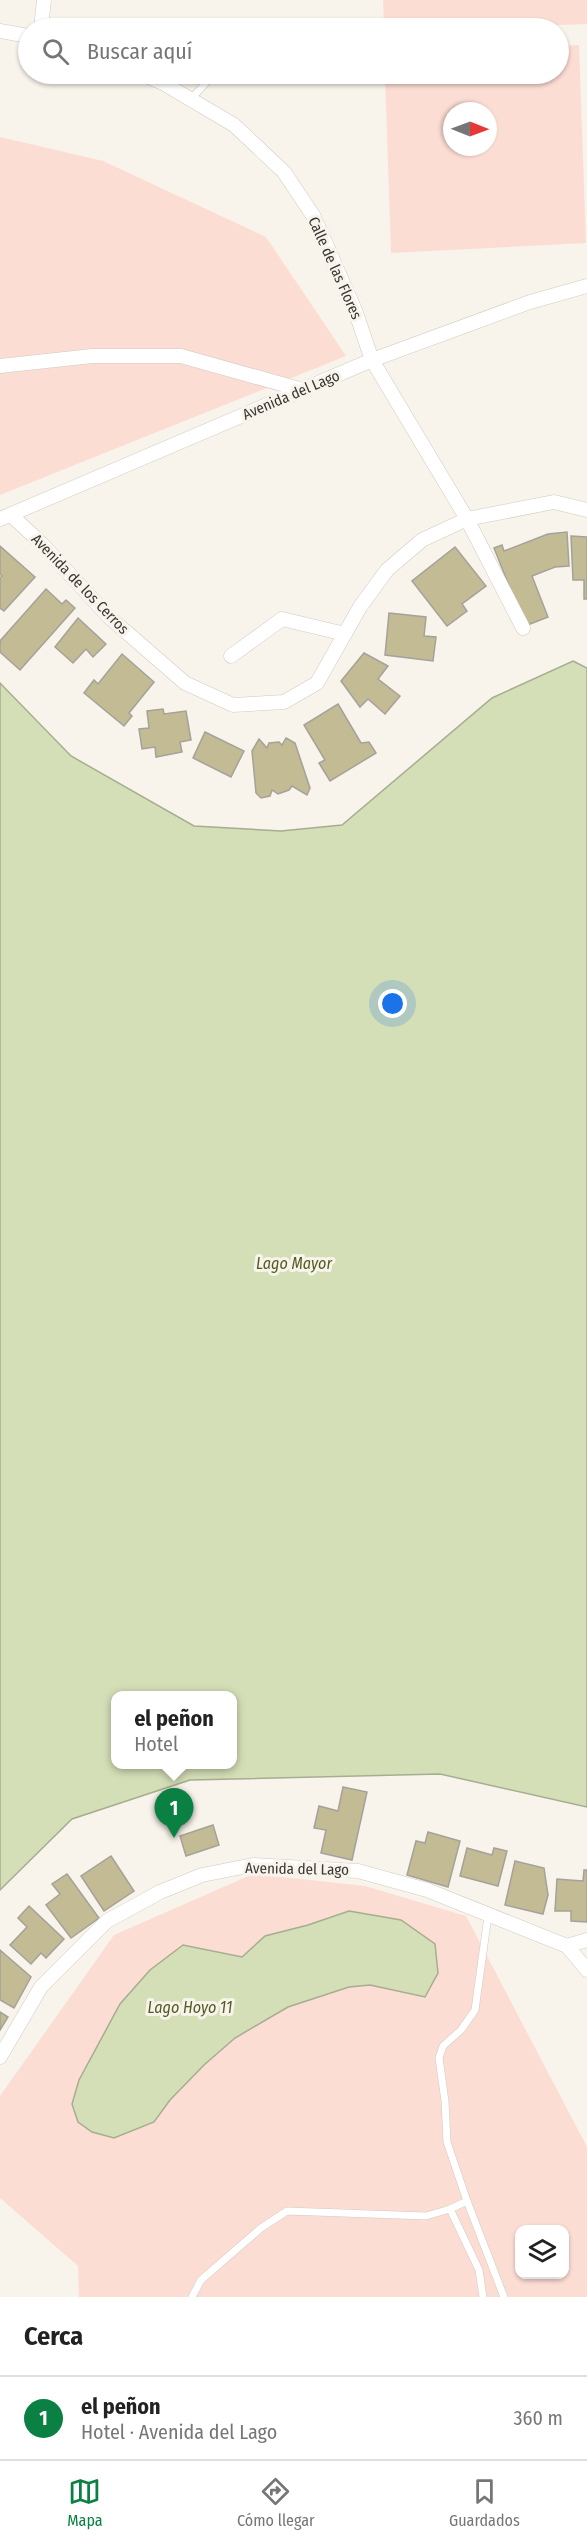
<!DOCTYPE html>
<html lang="es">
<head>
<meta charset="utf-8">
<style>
	:root { --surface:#fff; --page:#f2f2f2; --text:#222; --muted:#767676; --line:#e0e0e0; --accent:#0b8043 }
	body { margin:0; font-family:"Fira Sans Condensed",sans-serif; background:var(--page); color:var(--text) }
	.controls { position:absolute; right:18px; bottom:18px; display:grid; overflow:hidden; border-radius:12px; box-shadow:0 2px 4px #0004 }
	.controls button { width:54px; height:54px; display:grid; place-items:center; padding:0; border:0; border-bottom:2px solid var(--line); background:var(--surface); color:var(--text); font:30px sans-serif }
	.compass { position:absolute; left:443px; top:102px; width:54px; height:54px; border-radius:50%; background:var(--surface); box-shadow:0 2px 4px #0004; rotate:91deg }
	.you { position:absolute; left:393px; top:1004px; width:21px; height:21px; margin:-15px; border:4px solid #fff; border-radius:50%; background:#1a73e8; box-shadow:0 0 0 9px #1a73e833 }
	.badge { display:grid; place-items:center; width:39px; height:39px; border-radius:50%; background:var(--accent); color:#fff; font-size:20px; font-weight:700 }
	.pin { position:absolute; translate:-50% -50px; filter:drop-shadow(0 2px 3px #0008) }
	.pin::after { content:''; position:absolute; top:32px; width:21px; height:18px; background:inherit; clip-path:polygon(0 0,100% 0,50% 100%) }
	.popup { position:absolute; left:111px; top:1691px; width:126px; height:78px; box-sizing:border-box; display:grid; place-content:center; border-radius:12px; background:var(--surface); filter:drop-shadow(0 2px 4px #0005); font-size:20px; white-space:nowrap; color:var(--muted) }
	.popup b { font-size:22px; color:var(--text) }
	.popup::after { content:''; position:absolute; left:50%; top:100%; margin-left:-12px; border:12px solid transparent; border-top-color:var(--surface) }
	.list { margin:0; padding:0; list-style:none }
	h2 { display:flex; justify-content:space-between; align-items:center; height:78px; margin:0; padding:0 24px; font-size:26px }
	h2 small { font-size:20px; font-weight:400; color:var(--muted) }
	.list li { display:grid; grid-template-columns:39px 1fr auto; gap:18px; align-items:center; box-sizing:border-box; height:84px; padding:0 24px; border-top:2px solid var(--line) }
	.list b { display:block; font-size:22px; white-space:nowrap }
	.list p { margin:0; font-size:20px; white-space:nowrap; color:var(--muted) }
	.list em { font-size:20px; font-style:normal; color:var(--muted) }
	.icon { flex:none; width:33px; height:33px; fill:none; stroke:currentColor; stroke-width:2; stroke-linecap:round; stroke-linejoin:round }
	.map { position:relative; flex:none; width:587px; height:2297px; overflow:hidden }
	.search { position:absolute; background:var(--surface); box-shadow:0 2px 4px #0004; left:18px; right:18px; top:18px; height:66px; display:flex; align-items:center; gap:15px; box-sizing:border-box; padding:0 21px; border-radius:33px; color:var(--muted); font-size:22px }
	.sheet { height:162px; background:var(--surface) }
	nav { display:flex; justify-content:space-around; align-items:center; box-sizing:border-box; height:84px; border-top:2px solid var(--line); background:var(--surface); font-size:16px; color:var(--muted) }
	nav a { display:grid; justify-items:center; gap:3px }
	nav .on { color:var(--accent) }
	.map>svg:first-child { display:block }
</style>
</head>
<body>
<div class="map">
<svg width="587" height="2297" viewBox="0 0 587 2297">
	<rect width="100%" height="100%" fill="#f8f3eb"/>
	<!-- green -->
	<g fill="#fcddd3" fill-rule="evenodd">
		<polygon points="383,0 587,0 587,24 470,28 384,28"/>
		<path d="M579 45 586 243 391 253 385 74H558L559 46ZM452 111H488V147H452Z"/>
		<polygon points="0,137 103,161 266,237 346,356 0,495"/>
		<path d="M253 1874 365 1886 466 1916 587 2147V2297H79L78 2266 0 2198V2096L114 1935ZM520 2230H564V2274H520Z"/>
	</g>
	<!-- water -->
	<g fill="#d5dfb7" stroke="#a6ad90" stroke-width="1.5" fill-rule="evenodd">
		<path d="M573 661 587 668V1807L440 1774 190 1780 72 1819 0 1890V683L71 756 194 826 281 831 342 825 492 698ZM116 1696H232V1764H116Z"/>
		<polygon points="349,1911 401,1920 435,1944 438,1973 425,1997 370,1985 349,1987 288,2007 235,2038 204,2065 170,2100 154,2122 114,2138 92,2132 78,2122 72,2104 79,2080 120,2004 150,1970 183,1945 242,1957 265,1936 308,1925"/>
	</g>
	<!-- building -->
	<g fill="#c2bb93" stroke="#a4a29a" stroke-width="1.5">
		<polygon points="567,532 569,566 555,567 532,576 548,617 525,626 494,548 502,545 504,551 548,534"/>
		<polygon points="571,536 587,537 587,599 584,599 584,580 573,580"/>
		<polygon points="0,546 35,577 4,611 0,608 0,578 2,576 0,574"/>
		<polygon points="455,547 486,586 462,604 467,611 447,626 412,581"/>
		<polygon points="46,589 62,604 66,600 75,608 20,670 0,652 0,641"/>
		<polygon points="389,613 426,617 424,636 436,637 433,661 385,655"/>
		<polygon points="78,618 106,644 93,657 86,649 73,663 55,647"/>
		<polygon points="364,653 388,666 378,679 400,696 385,714 368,699 360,707 341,681"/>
		<polygon points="122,654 154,682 129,713 132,716 124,726 84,693 94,680 98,684"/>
		<polygon points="338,704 361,743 369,742 376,753 330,781 319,763 325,760 304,725"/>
		<polygon points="163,709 164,714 186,711 191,740 180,742 182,752 156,757 155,747 142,749 139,729 149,728 147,711"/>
		<polygon points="205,732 244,751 231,777 193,758"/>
		<polygon points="286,738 295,743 310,788 307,795 292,786 289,790 278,794 272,790 270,796 261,798 256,793 252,751 259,739 267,748 269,743 279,742 282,745"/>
		<polygon points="343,1787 367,1792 352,1860 321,1853 326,1830 314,1828 319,1806 338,1811"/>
		<polygon points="213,1825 219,1845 186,1856 180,1836"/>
		<polygon points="428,1832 460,1841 448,1887 407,1875 416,1841 425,1843"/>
		<polygon points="467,1848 492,1855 494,1848 507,1851 498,1886 460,1876"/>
		<polygon points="111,1856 134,1891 104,1911 81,1876"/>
		<polygon points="515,1861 544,1868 548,1895 543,1914 505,1905"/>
		<polygon points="584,1870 587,1870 587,1922 571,1921 571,1911 555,1911 557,1879 583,1881"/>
		<polygon points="67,1874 99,1918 71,1938 46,1905 60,1894 52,1884"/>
		<polygon points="29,1906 64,1939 46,1958 41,1953 31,1964 10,1945 27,1927 18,1918"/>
		<polygon points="0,1950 31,1977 14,2008 0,2000"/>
		<polygon points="0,2012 8,2017 0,2030"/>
	</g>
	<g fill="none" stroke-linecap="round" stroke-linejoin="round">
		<!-- service casing -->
		<g stroke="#d0cbc3" stroke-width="8">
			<g id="service">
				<polyline points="191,99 214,74"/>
				<polyline points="467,2201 504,2297"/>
				<polyline points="450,2209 479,2270 483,2297"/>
				<polyline points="192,2297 201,2280 261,2228 287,2211 426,2216 450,2209 467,2201 447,2142 445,2101 439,2058 443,2046 461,2030 475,2010 488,1916"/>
			</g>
		</g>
		<!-- minor casing -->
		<g stroke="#d0cbc3" stroke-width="15">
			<g id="minor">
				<polyline points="41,28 44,0"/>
				<polyline points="0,31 28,36"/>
				<polyline points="142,74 163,83 234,125 284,172 314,217 355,310 372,360 467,519 523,628"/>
				<polyline points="0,366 92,356 181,356 303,390"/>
				<polyline points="11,515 41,543 109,617 185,683 233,705 284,702 317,683 360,607 387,570 422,540 467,519 554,502 587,510"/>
				<polyline points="0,519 372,360 530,302 587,286"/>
				<polyline points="231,656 282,619 345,634"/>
				<polyline points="567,1946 587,1970"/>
				<polyline points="0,2057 41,1987 107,1921 160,1892 202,1875 253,1865 358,1871 427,1890 567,1946 587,1940"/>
			</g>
		</g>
		<!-- service -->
		<use href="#service" stroke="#fff" stroke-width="7"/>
		<!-- minor -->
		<use href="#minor" stroke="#fff" stroke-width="14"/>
	</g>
	<g text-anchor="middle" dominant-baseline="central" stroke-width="6" stroke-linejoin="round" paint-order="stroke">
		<!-- street labels -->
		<g font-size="15" fill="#393734" stroke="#f8f3eb">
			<text transform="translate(335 268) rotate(66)">Calle de las Flores</text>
			<text transform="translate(291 395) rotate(-23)">Avenida del Lago</text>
			<text transform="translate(80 584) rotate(46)">Avenida de los Cerros</text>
			<text transform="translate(297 1869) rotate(1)">Avenida del Lago</text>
		</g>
		<!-- water labels -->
		<g font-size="16" font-style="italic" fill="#525d22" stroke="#f8f3eb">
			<text x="294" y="1263">Lago Mayor</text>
			<text x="190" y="2007">Lago Hoyo 11</text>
		</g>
	</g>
</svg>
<div class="controls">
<button><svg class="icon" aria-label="layers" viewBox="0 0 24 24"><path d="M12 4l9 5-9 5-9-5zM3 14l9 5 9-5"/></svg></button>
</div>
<svg class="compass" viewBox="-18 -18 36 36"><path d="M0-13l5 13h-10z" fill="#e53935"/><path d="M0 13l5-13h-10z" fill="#767676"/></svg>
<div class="you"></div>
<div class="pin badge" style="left:174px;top:1838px">1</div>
<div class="popup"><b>el peñon</b>Hotel</div>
<div class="search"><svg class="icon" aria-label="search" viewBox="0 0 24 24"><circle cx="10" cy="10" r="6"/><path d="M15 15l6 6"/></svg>Buscar aquí</div>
</div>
<section class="sheet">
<h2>Cerca<small></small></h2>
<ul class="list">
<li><span class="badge">1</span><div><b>el peñon</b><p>Hotel · Avenida del Lago</p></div><em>360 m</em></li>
</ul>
</section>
<nav>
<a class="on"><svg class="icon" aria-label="map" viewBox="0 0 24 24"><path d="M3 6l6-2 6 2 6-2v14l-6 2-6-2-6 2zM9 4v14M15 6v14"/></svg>Mapa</a>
<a><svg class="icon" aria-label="directions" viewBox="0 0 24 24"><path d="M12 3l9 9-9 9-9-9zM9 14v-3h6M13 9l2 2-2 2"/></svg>Cómo llegar</a>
<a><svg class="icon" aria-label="saved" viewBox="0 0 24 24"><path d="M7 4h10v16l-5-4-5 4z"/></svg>Guardados</a>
</nav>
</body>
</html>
